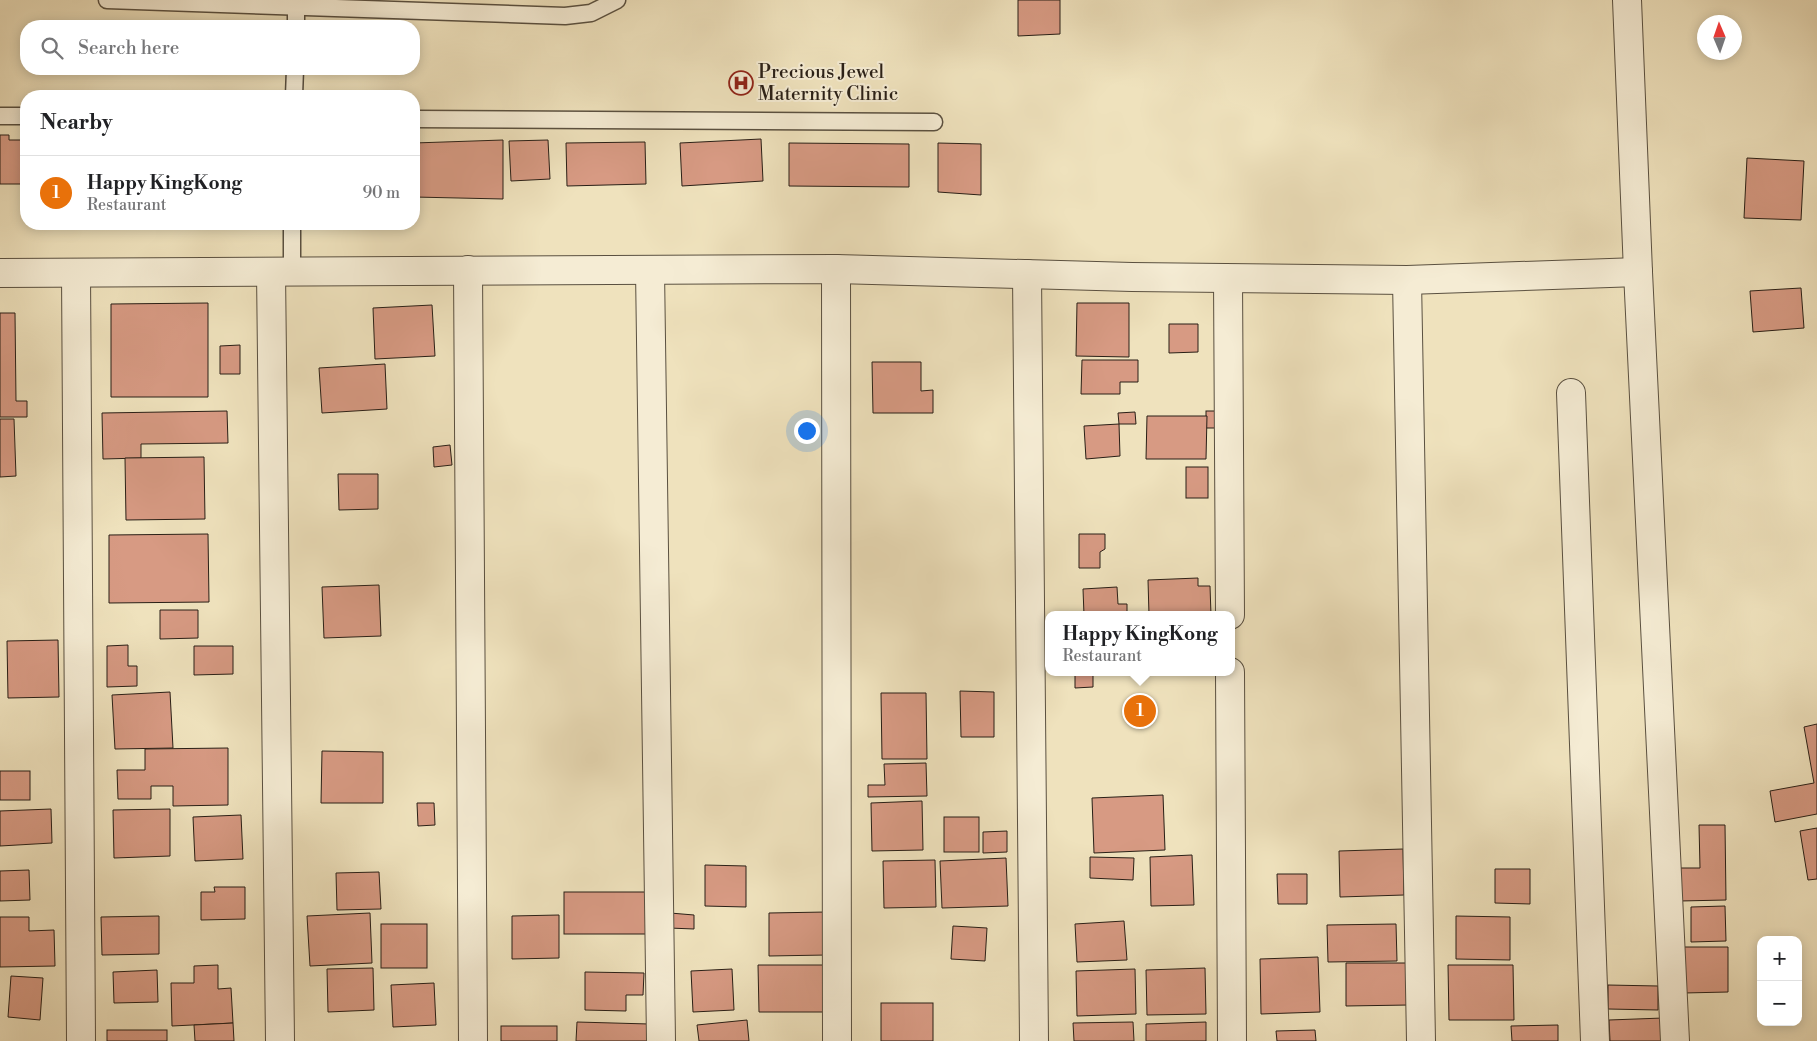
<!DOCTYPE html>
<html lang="en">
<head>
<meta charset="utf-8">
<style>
	:root { --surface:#fff; --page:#f6f6f6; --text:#202124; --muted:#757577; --line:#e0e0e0; --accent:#0b8043 }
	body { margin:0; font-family:"Libre Bodoni",serif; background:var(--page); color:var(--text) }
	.controls { position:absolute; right:15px; bottom:15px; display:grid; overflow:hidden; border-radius:10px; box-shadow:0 2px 12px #0003 }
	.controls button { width:45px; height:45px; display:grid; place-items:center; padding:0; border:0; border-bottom:1px solid var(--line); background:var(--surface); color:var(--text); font:25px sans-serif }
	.compass { position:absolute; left:1697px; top:15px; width:45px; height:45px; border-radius:50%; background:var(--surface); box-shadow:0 2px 12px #0003; rotate:358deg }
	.you { position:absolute; left:806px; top:430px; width:18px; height:18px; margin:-12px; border:4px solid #fff; border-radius:50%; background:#1a73e8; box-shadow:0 0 0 8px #1a73e833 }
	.badge { display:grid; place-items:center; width:32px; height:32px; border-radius:50%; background:var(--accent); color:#fff; font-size:16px; font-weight:700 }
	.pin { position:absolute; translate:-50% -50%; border:2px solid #fff; box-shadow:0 1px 5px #0006 }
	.popup { position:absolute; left:1045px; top:611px; width:190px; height:65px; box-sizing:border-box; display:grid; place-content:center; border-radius:10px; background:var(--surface); filter:drop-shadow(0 1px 4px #0005); font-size:16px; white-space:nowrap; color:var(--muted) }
	.popup b { font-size:19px; color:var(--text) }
	.popup::after { content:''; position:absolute; left:50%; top:100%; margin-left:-10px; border:10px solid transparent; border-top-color:var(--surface) }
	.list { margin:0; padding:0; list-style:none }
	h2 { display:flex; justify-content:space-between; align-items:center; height:65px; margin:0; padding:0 20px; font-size:21px }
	h2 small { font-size:16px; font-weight:400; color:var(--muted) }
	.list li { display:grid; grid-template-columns:32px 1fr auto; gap:15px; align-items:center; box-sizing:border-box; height:75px; padding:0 20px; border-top:1px solid var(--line) }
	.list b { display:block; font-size:19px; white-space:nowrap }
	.list p { margin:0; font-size:16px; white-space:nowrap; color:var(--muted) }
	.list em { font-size:16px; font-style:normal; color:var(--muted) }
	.icon { flex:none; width:28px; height:28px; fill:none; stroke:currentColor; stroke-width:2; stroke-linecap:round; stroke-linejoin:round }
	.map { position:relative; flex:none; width:1817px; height:1041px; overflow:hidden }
	.search { position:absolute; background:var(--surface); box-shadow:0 2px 12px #0003; left:20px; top:20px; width:400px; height:55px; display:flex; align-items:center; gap:12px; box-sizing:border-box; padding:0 18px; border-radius:20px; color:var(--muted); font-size:19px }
	.panel { position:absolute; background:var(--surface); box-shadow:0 2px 12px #0003; left:20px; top:90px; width:400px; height:140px; border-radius:20px }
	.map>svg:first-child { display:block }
</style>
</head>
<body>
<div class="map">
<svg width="1817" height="1041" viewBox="0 0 1817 1041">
	<rect width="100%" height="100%" fill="#efe2bd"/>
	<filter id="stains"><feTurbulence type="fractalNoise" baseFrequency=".004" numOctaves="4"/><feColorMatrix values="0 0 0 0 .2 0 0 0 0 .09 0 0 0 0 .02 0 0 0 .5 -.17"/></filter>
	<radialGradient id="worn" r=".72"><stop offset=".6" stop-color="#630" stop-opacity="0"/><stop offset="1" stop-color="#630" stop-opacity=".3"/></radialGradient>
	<!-- building -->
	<g fill="#d79a83" stroke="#291f16">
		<polygon points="1018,0 1060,0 1060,34 1018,36"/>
		<polygon points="0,135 9,135 9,140 26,140 26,184 0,184"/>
		<polygon points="761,139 763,181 682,186 680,143"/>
		<polygon points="503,140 503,199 414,197 414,143"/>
		<polygon points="548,140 550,179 511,181 509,141"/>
		<polygon points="645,142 646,184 567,186 566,143"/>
		<polygon points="789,143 909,144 909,187 789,186"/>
		<polygon points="938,143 981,144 981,195 938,192"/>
		<polygon points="1747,158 1804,161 1801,220 1744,218"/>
		<polygon points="1801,288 1804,328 1753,332 1750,291"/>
		<polygon points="208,303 208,397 111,397 111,304"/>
		<polygon points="1077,303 1129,303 1129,357 1076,356"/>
		<polygon points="432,305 435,356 375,359 373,308"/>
		<polygon points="0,313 15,313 16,401 27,401 27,417 0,417"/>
		<polygon points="1169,324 1198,324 1198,352 1169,353"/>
		<polygon points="240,345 240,374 220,374 220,346"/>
		<polygon points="1082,360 1138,360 1138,382 1120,382 1120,394 1081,394"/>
		<polygon points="872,362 921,362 921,391 933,390 933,413 873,413"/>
		<polygon points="385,364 387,409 322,413 319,368"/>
		<polygon points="227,411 228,443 141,444 141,458 103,459 102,413"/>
		<rect x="1206" y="411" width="17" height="17"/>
		<polygon points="1135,412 1136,424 1119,424 1118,413"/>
		<polygon points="1147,416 1207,416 1206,459 1146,459"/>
		<polygon points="0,419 14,419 16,476 0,477"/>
		<polygon points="1119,424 1120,456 1086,459 1084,426"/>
		<polygon points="450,445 452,465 434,467 433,447"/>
		<polygon points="204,457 205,519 126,520 125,458"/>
		<rect x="1186" y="467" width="22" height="31"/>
		<polygon points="338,474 378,474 378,509 339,510"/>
		<polygon points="208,534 209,602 109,603 109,535"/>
		<polygon points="1079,534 1105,534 1105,549 1100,552 1100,568 1079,568"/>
		<polygon points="1198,578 1198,586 1210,586 1211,615 1149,615 1148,580"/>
		<polygon points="379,585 381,636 324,638 322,587"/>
		<polygon points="1117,587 1118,604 1127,604 1127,615 1084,615 1083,589"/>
		<polygon points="160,610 198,610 198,638 160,639"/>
		<polygon points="58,640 59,697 8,698 7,641"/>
		<polygon points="128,645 128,666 137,666 137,686 107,687 107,646"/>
		<polygon points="194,646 233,646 233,674 194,675"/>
		<polygon points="1075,672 1093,672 1093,687 1075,688"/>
		<polygon points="960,691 994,692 994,737 961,737"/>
		<polygon points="170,692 173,748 115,749 112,695"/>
		<polygon points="881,693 926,693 927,759 882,759"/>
		<polygon points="1817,724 1817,814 1775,822 1770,791 1814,783 1804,727"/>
		<polygon points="228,748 228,805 173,806 173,786 151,786 151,799 118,799 117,770 145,770 145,749"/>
		<polygon points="322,751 383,752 383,803 321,803"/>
		<polygon points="926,763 927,796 868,797 868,785 885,785 884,764"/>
		<rect x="0" y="771" width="30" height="29"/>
		<polygon points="1163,795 1165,850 1094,853 1092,798"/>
		<polygon points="922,801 923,850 872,851 871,803"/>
		<polygon points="417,803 434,803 435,825 418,826"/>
		<polygon points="51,809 52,843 0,846 0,811"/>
		<polygon points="170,809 170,856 114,858 113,810"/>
		<polygon points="241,815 243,859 195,861 193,817"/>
		<rect x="944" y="817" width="35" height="35"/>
		<polygon points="1699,825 1725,825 1726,900 1680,901 1680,868 1700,868"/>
		<polygon points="1817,828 1817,879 1808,880 1800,831"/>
		<polygon points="1007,831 1007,852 983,853 983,832"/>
		<polygon points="1403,849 1404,895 1340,897 1339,851"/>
		<polygon points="1192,855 1194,905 1151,906 1150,857"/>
		<polygon points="1090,857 1134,858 1133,880 1090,878"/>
		<polygon points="1006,858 1008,906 942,908 940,861"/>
		<polygon points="935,860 936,907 884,908 883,861"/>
		<polygon points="705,865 746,866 746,907 705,906"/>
		<polygon points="1495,869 1530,869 1530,904 1495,903"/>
		<polygon points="29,870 30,900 0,901 0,871"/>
		<polygon points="379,872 381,909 337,910 336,873"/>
		<polygon points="1277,874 1307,874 1307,904 1278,904"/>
		<polygon points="214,887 245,887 245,919 201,920 201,892 215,892"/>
		<rect x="564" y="892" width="86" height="42"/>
		<polygon points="1725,906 1726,941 1691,942 1691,907"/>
		<polygon points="826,912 827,955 769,956 769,913"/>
		<polygon points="370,913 372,963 310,966 307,916"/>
		<polygon points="670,913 694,915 694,929 669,928"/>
		<polygon points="559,915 559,958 512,959 512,916"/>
		<polygon points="159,916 159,954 102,955 101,917"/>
		<polygon points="1456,916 1510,917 1510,960 1456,959"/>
		<polygon points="0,917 29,917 29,931 54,930 55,966 0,967"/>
		<polygon points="1124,921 1127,960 1077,962 1075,924"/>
		<rect x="381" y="924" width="46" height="44"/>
		<polygon points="1396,924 1397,961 1328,962 1327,925"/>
		<polygon points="953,926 987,928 985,961 951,959"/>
		<polygon points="1684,947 1728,947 1728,992 1684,993"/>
		<polygon points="1318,957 1320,1012 1261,1014 1260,959"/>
		<polygon points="1346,963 1408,963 1409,1005 1346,1006"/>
		<polygon points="218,965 218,989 231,988 233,1023 172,1026 171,983 194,983 194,966"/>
		<polygon points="758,965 826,965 826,1012 759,1012"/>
		<polygon points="1448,965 1513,965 1514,1020 1449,1020"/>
		<polygon points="373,968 374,1010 328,1012 327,969"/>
		<polygon points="1205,968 1206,1014 1147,1015 1146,970"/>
		<polygon points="732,969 734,1010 693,1012 691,971"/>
		<polygon points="1135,969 1136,1014 1077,1016 1076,971"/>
		<polygon points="157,970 158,1002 114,1003 113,972"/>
		<polygon points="585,972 644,973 643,995 626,995 626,1011 585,1010"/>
		<polygon points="11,976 43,978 40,1020 8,1017"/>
		<polygon points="434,983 436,1025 393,1027 391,985"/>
		<polygon points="1608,985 1658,986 1658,1010 1608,1009"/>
		<rect x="881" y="1003" width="52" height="38"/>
		<polygon points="1663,1018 1664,1041 1610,1041 1609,1020"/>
		<polygon points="747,1020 749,1041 699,1041 697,1025"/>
		<polygon points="577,1022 649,1024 648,1041 576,1041"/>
		<polygon points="1133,1022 1134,1041 1074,1041 1073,1023"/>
		<polygon points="1206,1022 1206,1041 1146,1041 1146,1024"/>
		<polygon points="233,1023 234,1041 195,1041 194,1025"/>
		<polygon points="1558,1025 1558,1041 1512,1041 1511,1026"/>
		<rect x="501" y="1026" width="56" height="15"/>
		<rect x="107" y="1030" width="60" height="11"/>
		<polygon points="1315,1030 1316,1041 1277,1041 1276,1031"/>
	</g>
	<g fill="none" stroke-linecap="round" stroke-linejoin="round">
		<!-- lane casing -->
		<g stroke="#5a5040" stroke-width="19">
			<g id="lane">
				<polyline points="107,0 565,16 591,13 617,0"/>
				<polyline points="296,26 296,7"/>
				<polyline points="294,96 295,69"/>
				<polyline points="0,116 26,116"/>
				<polyline points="414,119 934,122"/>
				<polyline points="292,271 292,224"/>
			</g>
		</g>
		<!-- street casing -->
		<g stroke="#5a5040" stroke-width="30">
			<g id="street">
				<polyline points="1627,0 1638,272 1675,1041"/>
				<polyline points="836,269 837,1041"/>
				<polyline points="468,270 473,1041"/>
				<polyline points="650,270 661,1041"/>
				<polyline points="271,272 280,1041"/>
				<polyline points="0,273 836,269 1132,277 1407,280 1638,272"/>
				<polyline points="76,273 81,1041"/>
				<polyline points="1027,274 1034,1041"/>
				<polyline points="1228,279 1230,615"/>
				<polyline points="1407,280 1421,1041"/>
				<polyline points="1571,393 1595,1041"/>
				<polyline points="1230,672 1232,1041"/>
			</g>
		</g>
		<!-- lane -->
		<use href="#lane" stroke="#f5ecd4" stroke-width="16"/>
		<!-- street -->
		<use href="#street" stroke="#f5ecd4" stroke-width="28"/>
	</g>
	<!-- icons -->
	<defs>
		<g id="hospital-ring" transform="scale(1.25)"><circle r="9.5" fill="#f5ecd4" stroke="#8f2418" stroke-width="1.5"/><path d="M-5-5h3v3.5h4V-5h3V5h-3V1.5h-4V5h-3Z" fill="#8f2418"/></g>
	</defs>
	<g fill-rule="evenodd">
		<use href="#hospital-ring" x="741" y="83"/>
	</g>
	<g text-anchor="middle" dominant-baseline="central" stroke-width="4" stroke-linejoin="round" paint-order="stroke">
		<!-- poi labels -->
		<g font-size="19" fill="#291f16" stroke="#f5ecd4" text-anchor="start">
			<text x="758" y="72">Precious Jewel<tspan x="758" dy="22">Maternity Clinic</tspan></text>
		</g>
	</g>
	<rect width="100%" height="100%" filter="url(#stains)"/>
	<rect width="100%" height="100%" fill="url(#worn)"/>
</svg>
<div class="controls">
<button>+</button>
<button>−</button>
</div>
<svg class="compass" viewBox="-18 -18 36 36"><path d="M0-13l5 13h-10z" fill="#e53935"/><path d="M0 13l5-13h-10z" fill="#757577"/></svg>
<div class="you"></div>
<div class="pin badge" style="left:1140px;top:711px;background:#e8710a">1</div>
<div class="popup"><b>Happy KingKong</b>Restaurant</div>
<div class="search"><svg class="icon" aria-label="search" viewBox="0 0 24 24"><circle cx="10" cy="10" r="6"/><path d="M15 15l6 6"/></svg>Search here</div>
<section class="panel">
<h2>Nearby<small></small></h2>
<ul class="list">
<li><span class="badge" style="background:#e8710a">1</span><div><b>Happy KingKong</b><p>Restaurant</p></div><em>90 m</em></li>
</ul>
</section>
</div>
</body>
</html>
